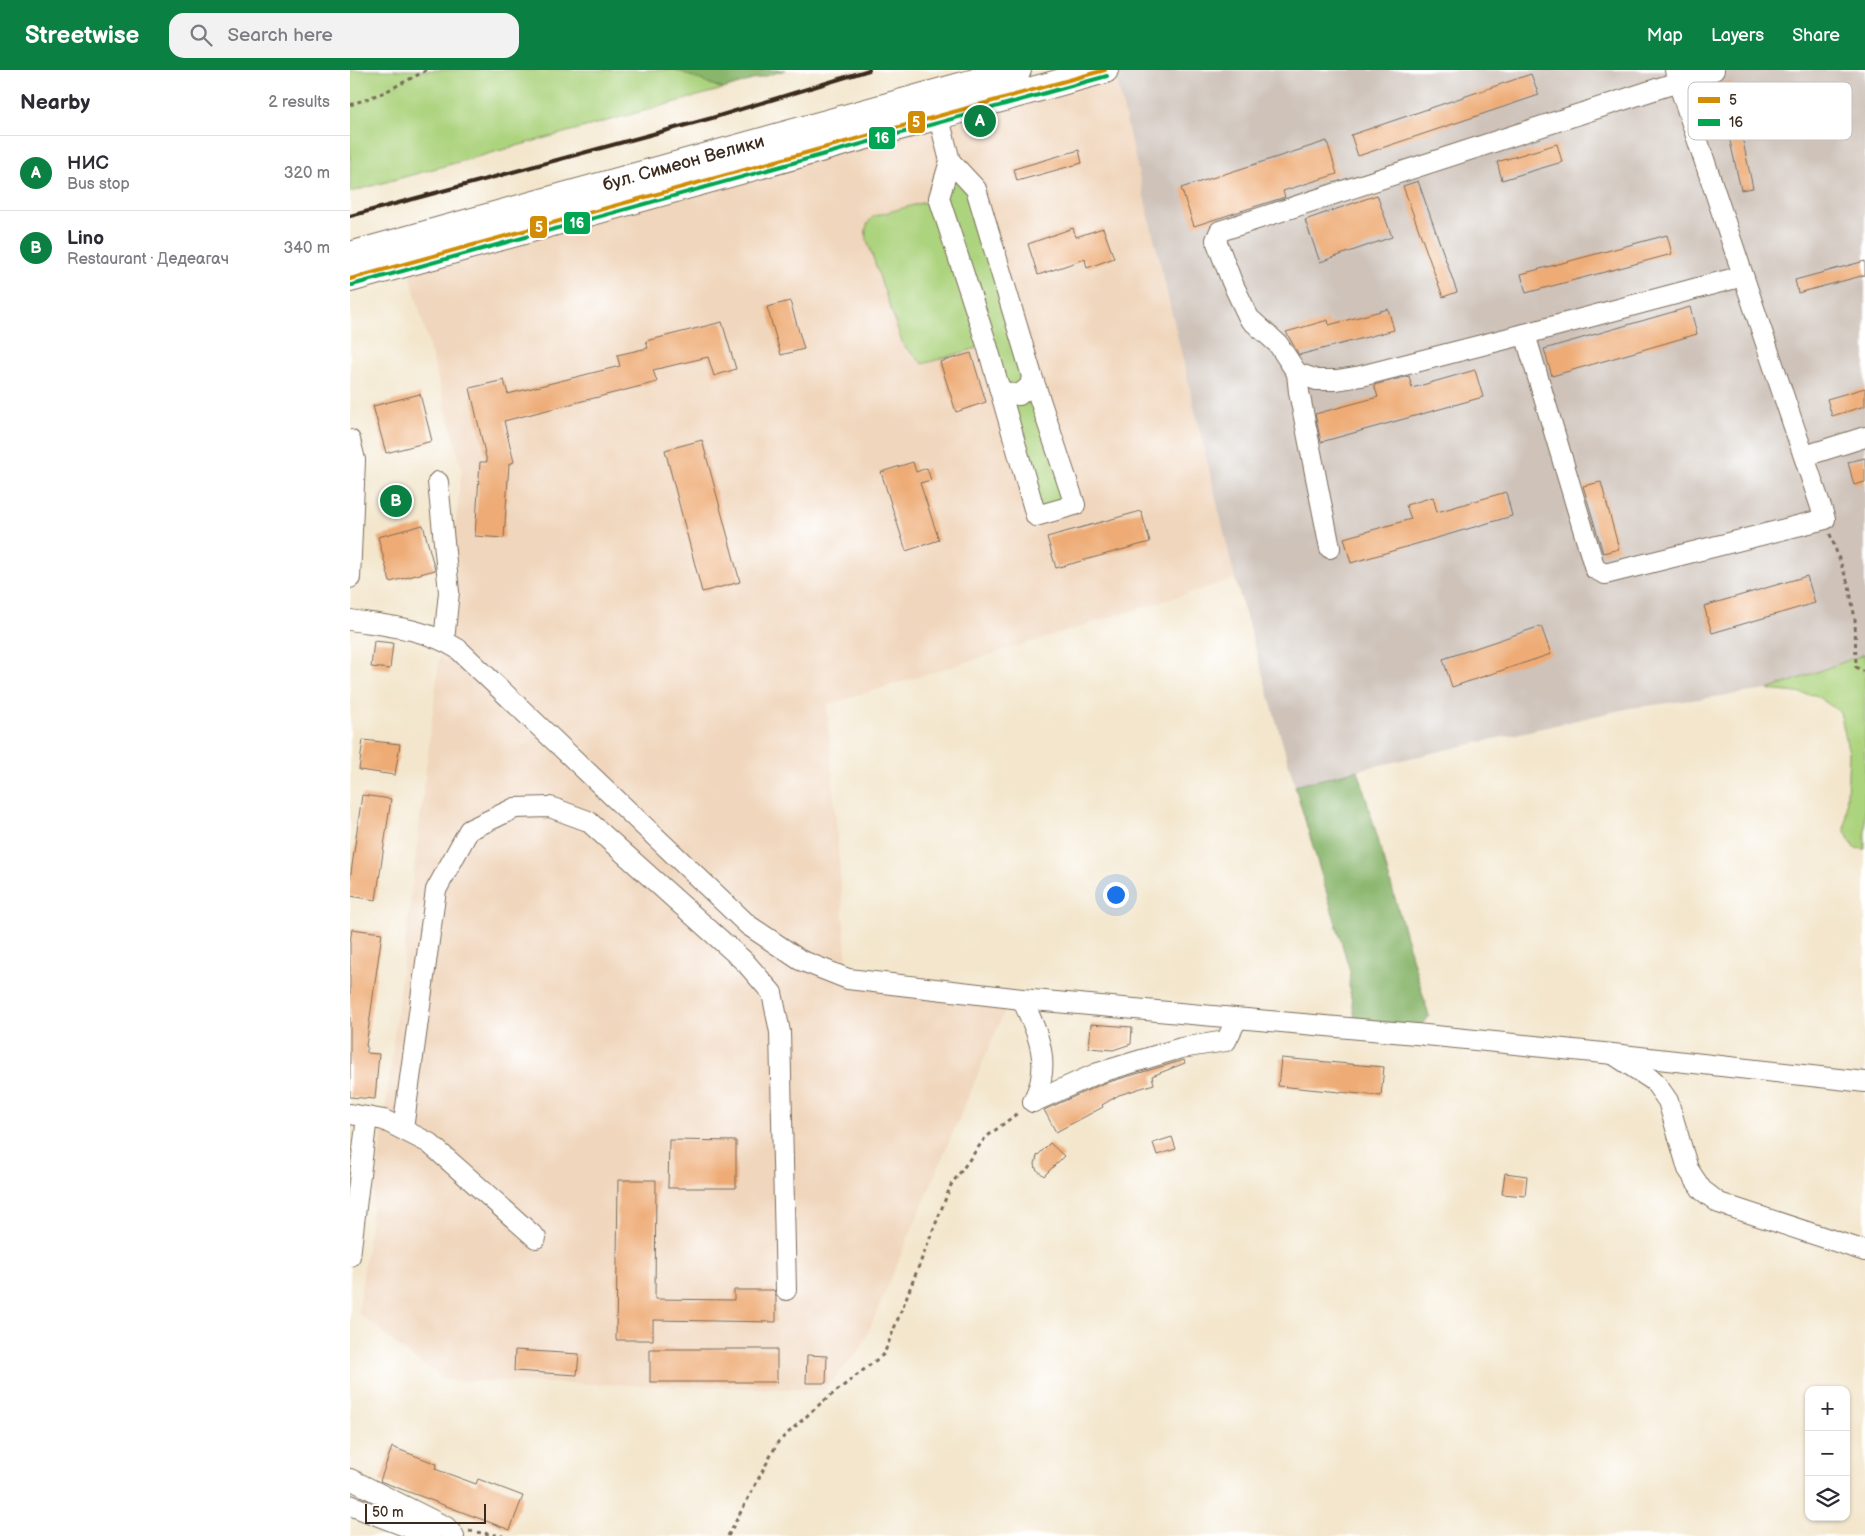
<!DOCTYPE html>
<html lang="en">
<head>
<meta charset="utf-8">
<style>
	:root { --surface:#fff; --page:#f2f2f3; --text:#2b2b33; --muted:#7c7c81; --line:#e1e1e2; --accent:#0b8043 }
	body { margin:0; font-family:"Balsamiq Sans",sans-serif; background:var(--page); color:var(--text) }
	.controls { position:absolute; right:15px; bottom:15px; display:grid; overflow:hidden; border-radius:10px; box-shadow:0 1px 4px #0004 }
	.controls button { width:45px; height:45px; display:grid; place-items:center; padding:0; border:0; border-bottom:1px solid var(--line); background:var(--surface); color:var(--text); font:25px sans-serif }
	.scale { position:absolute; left:15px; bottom:12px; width:121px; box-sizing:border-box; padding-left:5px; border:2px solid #3b2a1e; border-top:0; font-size:14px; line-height:18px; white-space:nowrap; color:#3b2a1e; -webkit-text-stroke:4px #fff; paint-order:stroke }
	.you { position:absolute; left:765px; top:824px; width:18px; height:18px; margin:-12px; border:4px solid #fff; border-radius:50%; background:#1a73e8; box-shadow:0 0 0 8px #1a73e833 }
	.badge { display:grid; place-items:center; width:32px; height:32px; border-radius:50%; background:var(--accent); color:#fff; font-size:16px; font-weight:700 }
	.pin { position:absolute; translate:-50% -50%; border:2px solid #fff; box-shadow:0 1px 5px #0006 }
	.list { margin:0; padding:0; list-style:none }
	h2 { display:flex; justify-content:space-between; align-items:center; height:65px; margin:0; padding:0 20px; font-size:21px }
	h2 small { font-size:16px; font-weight:400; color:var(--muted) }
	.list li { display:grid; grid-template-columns:32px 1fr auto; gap:15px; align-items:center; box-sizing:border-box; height:75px; padding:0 20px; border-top:1px solid var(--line) }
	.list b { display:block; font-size:19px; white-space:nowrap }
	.list p { margin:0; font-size:16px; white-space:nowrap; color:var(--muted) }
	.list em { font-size:16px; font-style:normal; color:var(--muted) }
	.icon { flex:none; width:28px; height:28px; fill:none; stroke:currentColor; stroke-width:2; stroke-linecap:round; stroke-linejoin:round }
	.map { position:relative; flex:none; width:1515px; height:1466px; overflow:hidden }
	header { display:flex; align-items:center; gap:30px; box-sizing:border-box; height:70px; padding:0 25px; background:var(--accent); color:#fff }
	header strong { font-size:24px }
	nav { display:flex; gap:28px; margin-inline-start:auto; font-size:18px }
	.search { width:350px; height:45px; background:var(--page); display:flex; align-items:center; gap:12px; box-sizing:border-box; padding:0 18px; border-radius:15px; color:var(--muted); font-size:19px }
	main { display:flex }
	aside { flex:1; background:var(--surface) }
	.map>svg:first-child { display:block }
</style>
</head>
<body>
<header>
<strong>Streetwise</strong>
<div class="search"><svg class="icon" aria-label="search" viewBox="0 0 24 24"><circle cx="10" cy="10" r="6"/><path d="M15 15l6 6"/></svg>Search here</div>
<nav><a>Map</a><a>Layers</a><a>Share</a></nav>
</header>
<main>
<aside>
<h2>Nearby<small>2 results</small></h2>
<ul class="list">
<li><span class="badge">A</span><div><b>НИС</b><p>Bus stop</p></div><em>320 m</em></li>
<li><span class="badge">B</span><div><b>Lino</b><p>Restaurant · Дедеагач</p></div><em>340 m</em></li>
</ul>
</aside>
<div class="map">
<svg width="1515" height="1466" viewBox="0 0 1515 1466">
	<rect width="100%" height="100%" fill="#fff"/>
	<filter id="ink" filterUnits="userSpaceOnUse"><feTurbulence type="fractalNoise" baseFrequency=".02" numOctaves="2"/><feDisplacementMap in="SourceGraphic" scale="10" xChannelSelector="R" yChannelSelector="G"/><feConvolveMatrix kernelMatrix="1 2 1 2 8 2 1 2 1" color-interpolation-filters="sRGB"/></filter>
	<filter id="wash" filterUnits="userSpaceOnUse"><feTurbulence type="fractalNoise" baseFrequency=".0096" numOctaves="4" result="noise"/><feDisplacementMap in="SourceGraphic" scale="20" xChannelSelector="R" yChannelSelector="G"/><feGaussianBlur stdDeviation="1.12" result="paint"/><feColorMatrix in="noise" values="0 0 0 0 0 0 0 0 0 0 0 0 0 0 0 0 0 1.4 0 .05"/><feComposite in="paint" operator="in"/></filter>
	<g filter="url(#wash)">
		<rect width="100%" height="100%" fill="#f3e6cc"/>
		<!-- built -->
		<polygon fill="#f0d6bc" points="764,0 885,509 477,635 498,909 652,926 655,940 511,1279 474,1320 96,1310 64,1289 8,1243 34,1050 112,399 57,193"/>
		<!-- industrial -->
		<polygon fill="#cec2b9" points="764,0 1515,0 1515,584 1418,620 1280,638 1008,700 945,716 885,509"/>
		<!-- green -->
		<g fill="#acd37d" stroke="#747e4e">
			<polygon points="0,0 326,0 373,19 0,122"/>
			<path d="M600 91 626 119 725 435 686 446 637 275 573 294 553 275 517 170C514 160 516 153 524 146L589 128Z"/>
			<polygon points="1515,584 1515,779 1504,778 1495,762 1499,683 1490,642 1465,625 1418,620"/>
		</g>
		<!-- forest -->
		<g fill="#89b56c" stroke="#627045">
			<polygon points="326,0 435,0 373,19"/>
			<polygon points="1008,700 1079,946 1066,964 1007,959 999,916 1000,901 945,716"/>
		</g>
		<g id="blocks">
			<!-- building -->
			<g fill="#eeab75">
				<polygon points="1181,4 1189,25 1008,86 1001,65"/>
				<polygon points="1380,11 1403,118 1391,120 1367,13"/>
				<polygon points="977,71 987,104 933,121 935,127 844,156 831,118"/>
				<polygon points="1207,74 1212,92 1152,110 1147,92"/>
				<polygon points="729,80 732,93 667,111 664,99"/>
				<polygon points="1068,111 1107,222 1093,227 1053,116"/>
				<polygon points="1027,125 1042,167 970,192 955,150"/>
				<polygon points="723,158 726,167 753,158 764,188 737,198 735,189 688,205 678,174"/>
				<polygon points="1317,165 1322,184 1176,223 1171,204"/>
				<polygon points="1515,191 1515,205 1448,223 1445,210"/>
				<polygon points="440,231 454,279 431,285 417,237"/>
				<polygon points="1340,237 1347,264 1202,306 1194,279"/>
				<polygon points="1038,239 1044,260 949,285 936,262 978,250 979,255"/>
				<polygon points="372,252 386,299 364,306 358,287 303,300 307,312 154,351 164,392 159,394 154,468 125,466 130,392 137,392 120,318 154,310 158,324 270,296 267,285 298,278 296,271"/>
				<polygon points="621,283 636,332 606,342 590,292"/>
				<polygon points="1125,300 1133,327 971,372 965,344 1028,327 1024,315 1059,306 1062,318"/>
				<polygon points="1515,318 1515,336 1482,346 1477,329"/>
				<polygon points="70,324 82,371 36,383 23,336"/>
				<polygon points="352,370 390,512 352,522 315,380"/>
				<polygon points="1515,388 1515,412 1504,415 1498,392"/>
				<polygon points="563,392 566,402 577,398 581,410 570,413 589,470 556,481 531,402"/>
				<polygon points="1251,412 1269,479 1253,483 1233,416"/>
				<polygon points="1156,422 1162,446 1001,493 994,468 1061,449 1056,435 1083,427 1087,442"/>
				<polygon points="791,441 800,472 706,498 697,467"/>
				<polygon points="73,455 85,500 40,512 28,467"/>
				<polygon points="1457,506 1465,533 1362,563 1354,536"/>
				<polygon points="1191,556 1201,584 1102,617 1093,589"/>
				<polygon points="24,571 43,573 40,599 21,597"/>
				<polygon points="13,670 50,674 45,705 9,700"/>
				<polygon points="12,725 41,729 26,830 0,826 0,810"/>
				<polygon points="2,859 32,863 16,976 17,976 17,983 29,984 25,1029 0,1027 0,872"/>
				<polygon points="741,954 782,957 781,974 763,980 739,978"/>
				<polygon points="931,988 1034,997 1031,1026 928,1016"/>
				<polygon points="834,990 835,993 802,1006 804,1014 769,1025 752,1035 753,1037 706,1062 694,1040 752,1014"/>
				<polygon points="822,1067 826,1079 807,1085 803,1073"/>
				<polygon points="319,1070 386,1071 386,1118 318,1118"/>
				<polygon points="700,1073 714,1086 694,1106 686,1099 685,1094 687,1086"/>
				<polygon points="1155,1103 1177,1106 1175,1126 1152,1124"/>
				<polygon points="268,1110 306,1110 305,1229 384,1230 384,1220 424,1220 426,1226 426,1252 303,1250 303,1270 266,1270"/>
				<rect x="300" y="1279" width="127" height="33"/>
				<polygon points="165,1280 229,1284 227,1305 164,1301"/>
				<polygon points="457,1285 477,1286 476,1313 456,1313"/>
				<polygon points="42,1377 87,1394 85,1399 126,1414 128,1409 173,1426 160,1460 30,1411"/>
			</g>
		</g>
	</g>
	<g filter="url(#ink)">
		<use href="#blocks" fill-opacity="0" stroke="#7b6c5b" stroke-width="1"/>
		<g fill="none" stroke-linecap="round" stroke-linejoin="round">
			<!-- minor casing -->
			<g stroke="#7b6c5b" stroke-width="22">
				<g id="minor">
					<polyline points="1325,0 1328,12 1364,0"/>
					<polyline points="585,33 600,91 626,119 682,306 725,435 686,446 637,275 589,128 600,91"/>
					<polyline points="947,303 967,310 987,310 1011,306 1175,264 1393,206"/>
					<polyline points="649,317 656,323 669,325 680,316 682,306"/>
					<polyline points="0,370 5,390 0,508"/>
					<polyline points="1455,386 1515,367"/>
					<polyline points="88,412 99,522 94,571"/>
					<polyline points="980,478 949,322 947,303 928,274 899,248 882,212 866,170 870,161 1328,12 1475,449 1255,504 1245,499 1175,264"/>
					<path d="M0 550C38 556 74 558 108 579L398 855 450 890 498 909 672 929 1066 964 1263 984 1515 1012"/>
					<path d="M672 929C683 953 697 981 691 1009 690 1017 686 1024 683 1032"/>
					<polyline points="1266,986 1304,1011 1318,1031 1338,1099 1352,1120 1369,1133 1515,1181"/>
					<polyline points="683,1032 748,1003 831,978 876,971 887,949"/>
					<polyline points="0,1044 34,1050 79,1073 186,1168"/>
					<polyline points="53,1059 86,820 119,760 165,738 200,737 238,751 395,892 422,923 430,962 436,1220"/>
					<polyline points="0,1186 17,1047"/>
					<polyline points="0,1409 96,1457 104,1466"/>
					<polyline points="0,1435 81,1466"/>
				</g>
			</g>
			<!-- major casing -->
			<g stroke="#7b6c5b" stroke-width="28">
				<g id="major">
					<path id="s1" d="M0 185 668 0"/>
					<polyline points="0,209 755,0"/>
				</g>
			</g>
			<!-- path -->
			<g stroke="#7b6c5b" stroke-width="3" stroke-dasharray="4 4" stroke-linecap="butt">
				<polyline points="0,35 35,22 77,0"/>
				<polyline points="1480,464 1499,516 1505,549 1506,597 1515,602"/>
				<polyline points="119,1461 153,1466"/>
				<polyline points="378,1466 428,1372 470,1334 534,1284 601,1115 635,1068 669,1042"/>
			</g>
			<!-- minor -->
			<use href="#minor" stroke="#fff" stroke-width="20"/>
			<!-- major -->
			<use href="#major" stroke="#fff" stroke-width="26"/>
			<!-- rail -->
			<polyline stroke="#3b2a1e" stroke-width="4" points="0,146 362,48 519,0"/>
			<!-- bus-1 casing -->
			<g stroke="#fff" stroke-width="8">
				<polyline id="bus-1" points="0,209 755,0"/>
			</g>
			<!-- bus-2 casing -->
			<g stroke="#fff" stroke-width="8">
				<polyline id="bus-2" points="2,215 757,6"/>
			</g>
			<!-- bus-1 -->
			<use href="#bus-1" stroke="#d18d06" stroke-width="4"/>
			<!-- bus-2 -->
			<use href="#bus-2" stroke="#00a651" stroke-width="4"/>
		</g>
	</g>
	<g text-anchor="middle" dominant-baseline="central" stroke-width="4" stroke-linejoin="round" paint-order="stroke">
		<!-- street labels -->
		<g font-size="18" fill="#3b2a1e" stroke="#fff">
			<text stroke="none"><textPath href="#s1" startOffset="346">бул. Симеон Велики</textPath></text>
		</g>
	</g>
	<!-- legend -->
	<rect x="1338" y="12" width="164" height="58" rx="8" fill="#fff" stroke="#c4bfbc" stroke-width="1"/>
	<rect x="1348" y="27" width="22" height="6" fill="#d18d06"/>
	<rect x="1348" y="49" width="22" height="7" fill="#00a651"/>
	<g font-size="14" fill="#3b2a1e">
		<text x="1379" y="35">5</text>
		<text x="1379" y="57">16</text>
	</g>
	<g stroke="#fff" stroke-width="2">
		<rect x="557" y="40" width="19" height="24" rx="5" fill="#d18d06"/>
		<rect x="518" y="56" width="28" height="24" rx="5" fill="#00a651"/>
		<rect x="213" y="141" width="28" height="24" rx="5" fill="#00a651"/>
		<rect x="179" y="145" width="19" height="24" rx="5" fill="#d18d06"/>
	</g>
	<g font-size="14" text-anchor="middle" font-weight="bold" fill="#fff">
		<text x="566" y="57">5</text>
		<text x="532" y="73">16</text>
		<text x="227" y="158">16</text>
		<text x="189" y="162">5</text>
	</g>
</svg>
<div class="controls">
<button>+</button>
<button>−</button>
<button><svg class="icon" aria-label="layers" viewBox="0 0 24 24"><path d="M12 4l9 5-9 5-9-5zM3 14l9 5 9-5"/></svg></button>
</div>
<div class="scale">50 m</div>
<div class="you"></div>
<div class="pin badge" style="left:630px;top:51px">A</div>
<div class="pin badge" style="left:46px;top:431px">B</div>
</div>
</main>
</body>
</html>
